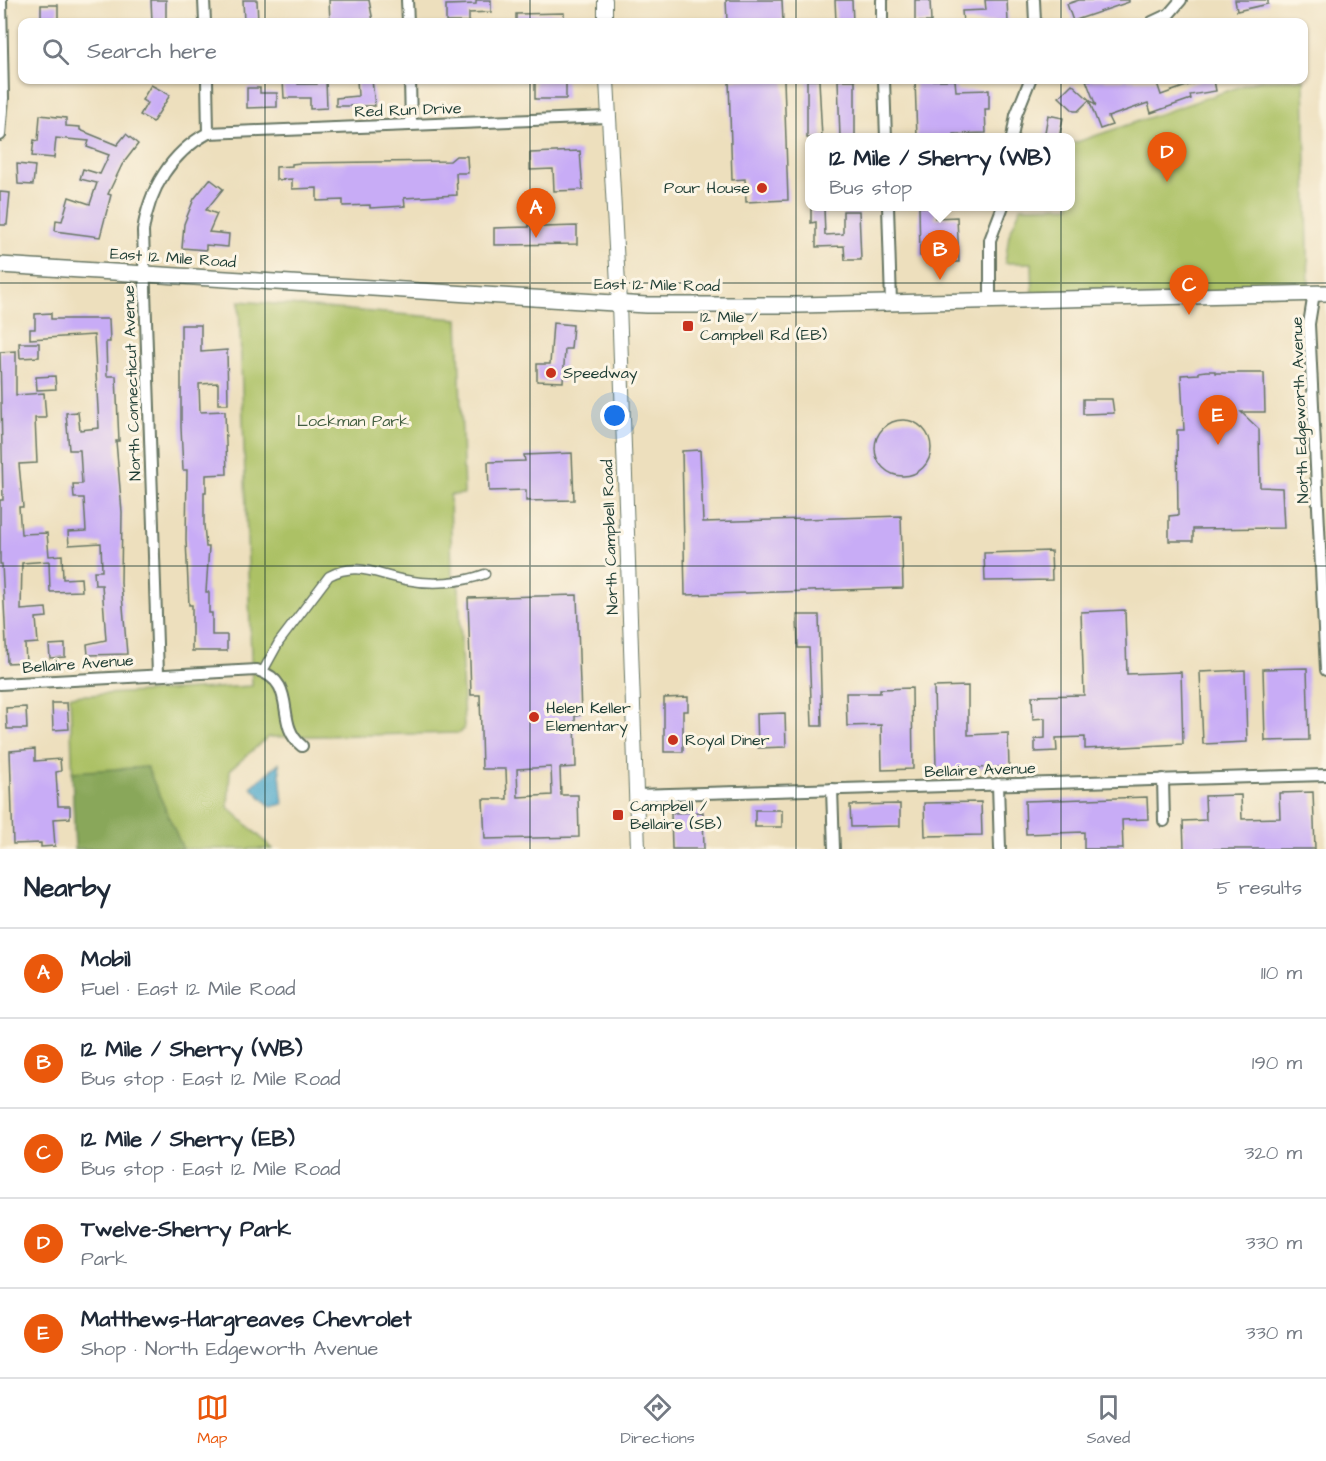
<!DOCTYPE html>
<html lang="en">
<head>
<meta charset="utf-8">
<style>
	:root { --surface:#fff; --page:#f6f6f7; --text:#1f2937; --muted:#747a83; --line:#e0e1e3; --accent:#ea580c }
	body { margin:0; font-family:"Architects Daughter",sans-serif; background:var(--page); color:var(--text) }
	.you { position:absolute; left:615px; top:416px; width:21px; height:21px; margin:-15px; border:4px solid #fff; border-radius:50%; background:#1a73e8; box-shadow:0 0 0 9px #1a73e833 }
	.badge { display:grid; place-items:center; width:39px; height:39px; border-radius:50%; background:var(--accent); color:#fff; font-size:20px; font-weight:700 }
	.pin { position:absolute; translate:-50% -50px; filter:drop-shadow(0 2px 3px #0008) }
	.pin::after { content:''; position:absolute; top:32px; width:21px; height:18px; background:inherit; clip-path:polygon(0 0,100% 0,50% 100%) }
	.popup { position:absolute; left:805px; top:133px; width:270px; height:78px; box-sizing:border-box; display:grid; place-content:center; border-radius:12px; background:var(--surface); filter:drop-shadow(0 2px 4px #0005); font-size:20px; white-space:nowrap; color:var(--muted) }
	.popup b { font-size:22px; color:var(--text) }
	.popup::after { content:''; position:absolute; left:50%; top:100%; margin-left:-12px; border:12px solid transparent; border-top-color:var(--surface) }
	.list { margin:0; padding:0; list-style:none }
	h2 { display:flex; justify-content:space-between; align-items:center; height:78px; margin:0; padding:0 24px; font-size:26px }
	h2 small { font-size:20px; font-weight:400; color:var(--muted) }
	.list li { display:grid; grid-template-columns:39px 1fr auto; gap:18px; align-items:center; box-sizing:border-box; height:90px; padding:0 24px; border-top:2px solid var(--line) }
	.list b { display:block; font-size:22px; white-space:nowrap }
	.list p { margin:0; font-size:20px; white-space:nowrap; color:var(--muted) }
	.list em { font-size:20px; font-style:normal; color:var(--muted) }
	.icon { flex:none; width:33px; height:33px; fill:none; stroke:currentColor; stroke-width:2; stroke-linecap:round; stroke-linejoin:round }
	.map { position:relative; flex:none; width:1326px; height:849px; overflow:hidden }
	.search { position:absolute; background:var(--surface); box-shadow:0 2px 4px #0004; left:18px; right:18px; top:18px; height:66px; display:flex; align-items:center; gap:15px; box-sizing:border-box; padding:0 21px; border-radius:12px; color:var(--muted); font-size:22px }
	.sheet { height:528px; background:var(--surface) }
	nav { display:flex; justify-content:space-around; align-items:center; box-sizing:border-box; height:84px; border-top:2px solid var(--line); background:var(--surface); font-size:16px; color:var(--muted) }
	nav a { display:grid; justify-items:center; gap:3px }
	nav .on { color:var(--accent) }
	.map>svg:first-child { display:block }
</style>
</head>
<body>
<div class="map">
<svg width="1326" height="849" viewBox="0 0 1326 849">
	<rect width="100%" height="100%" fill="#fcf5e5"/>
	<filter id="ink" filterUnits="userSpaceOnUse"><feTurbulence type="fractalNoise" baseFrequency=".0167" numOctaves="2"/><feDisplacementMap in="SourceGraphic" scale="12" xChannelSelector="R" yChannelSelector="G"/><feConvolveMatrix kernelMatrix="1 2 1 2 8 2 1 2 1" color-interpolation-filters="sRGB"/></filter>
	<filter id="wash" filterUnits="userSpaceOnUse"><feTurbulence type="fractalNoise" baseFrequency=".008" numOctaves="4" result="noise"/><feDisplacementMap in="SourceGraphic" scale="24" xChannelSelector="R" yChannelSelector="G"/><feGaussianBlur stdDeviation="1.35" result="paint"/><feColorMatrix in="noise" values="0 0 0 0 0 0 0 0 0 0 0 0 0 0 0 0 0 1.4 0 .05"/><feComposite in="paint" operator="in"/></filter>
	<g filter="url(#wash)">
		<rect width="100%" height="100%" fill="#eddfbd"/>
		<!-- green -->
		<g fill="#acc165" stroke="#667f4c" stroke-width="1.5">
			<polygon points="1304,79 1309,293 1033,299 1032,263 1005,263 1009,235 1021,207 1070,206 1071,144 1259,80"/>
			<polygon points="239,301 458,319 464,494 450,495 452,576 459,588 464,729 460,733 268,737 230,770 228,807 273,849 75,849 70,696 252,686"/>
		</g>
		<!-- forest -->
		<polygon fill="#89a75a" stroke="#547247" stroke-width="1.5" points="147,767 183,849 75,849 72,772"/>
		<!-- water -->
		<polygon fill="#4ba7ca" stroke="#35727f" stroke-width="1.5" points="279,763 283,804 271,807 251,787"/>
		<g id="blocks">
			<!-- building -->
			<g fill="#c8acf6" fill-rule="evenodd">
				<polygon points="151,0 166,0 166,22 152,22"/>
				<polygon points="243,0 257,0 258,22 244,22"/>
				<polygon points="329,0 369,0 373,21 330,22"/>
				<polygon points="476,0 491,0 491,12 469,13 469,22 446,22 446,5 476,4"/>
				<polygon points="726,0 782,0 783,22 727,22"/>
				<polygon points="835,0 852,0 853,22 836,22"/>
				<polygon points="915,0 930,0 931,22 915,22"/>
				<polygon points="985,0 1007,0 1008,22 963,22 962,11 986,10"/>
				<polygon points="1079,0 1129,0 1129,2 1073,21 1067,4"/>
				<polygon points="1235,0 1268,0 1268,4 1237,11"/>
				<rect x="41" y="5" width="17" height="15"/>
				<polygon points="564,13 564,22 516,22 516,14"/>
				<polygon points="283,80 297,80 298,84 317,84 317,80 326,80 327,108 310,109 310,98 284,98"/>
				<polygon points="357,80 372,80 375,106 336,106 336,98 358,96"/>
				<rect x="535" y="80" width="31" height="19"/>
				<polygon points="729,80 784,80 788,200 746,202 745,179 732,180"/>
				<polygon points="807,80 819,80 822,138 807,138"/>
				<polygon points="838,80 855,80 855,138 840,138"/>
				<polygon points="915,80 955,80 956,91 989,90 989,109 985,109 986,133 954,134 954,138 917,138"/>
				<polygon points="1086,80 1156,80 1161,95 1203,80 1214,80 1216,91 1190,95 1191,99 1151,113 1148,103 1108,117 1112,125 1100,129 1089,100 1078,111 1074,111 1059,97 1072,84 1096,106"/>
				<polygon points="151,85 170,95 153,122 140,115 147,103 142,100"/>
				<polygon points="247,88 260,88 260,93 277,93 277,107 247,108"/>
				<polygon points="40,115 66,118 66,126 80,127 80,130 117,145 126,134 138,144 122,165 108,194 111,195 100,237 55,231 56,220 62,221 69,197 90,204 97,183 80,179 83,169 100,174 109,155 87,147 89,141 56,138 54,158 32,156 34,140 38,141"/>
				<polygon points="1048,115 1063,118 1059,138 1044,138"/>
				<polygon points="580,151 583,190 554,191 553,169 530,170 530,153"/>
				<polygon points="456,156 467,156 468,173 456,173 457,195 404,198 405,206 370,208 370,205 343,206 343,200 317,201 317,188 292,189 292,179 276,180 276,167 292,166 292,164 300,163 450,161"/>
				<polygon points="17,164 35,166 33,185 18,184"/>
				<polygon points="210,179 223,189 206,210 217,214 209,232 229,234 228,247 206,245 206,250 182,248 184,224 194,199"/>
				<polygon points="0,192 10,193 7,225 0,225"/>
				<polygon points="919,207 935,207 935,218 957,217 959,262 946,262 945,256 920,256"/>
				<polygon points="811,208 824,208 825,235 843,234 843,211 859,211 861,260 845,260 844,246 816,247 816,222 811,223"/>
				<polygon points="529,215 542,215 543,227 577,226 577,244 494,245 494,228 529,227"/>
				<polygon points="51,313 51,319 109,319 110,342 106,342 107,376 116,376 119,441 116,441 122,512 121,583 127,654 88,655 87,644 106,640 102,585 95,585 94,571 102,571 101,543 69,545 68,532 86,531 84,498 74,498 73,484 82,484 80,450 69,450 66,413 78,412 80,430 99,428 94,335 30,339 30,329 35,329 35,314"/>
				<polygon points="553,323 573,325 571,349 565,349 563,382 537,381 537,364 550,364"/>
				<polygon points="181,325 201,325 201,352 227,350 228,404 218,404 218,383 199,384 200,412 225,411 227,474 206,475 206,492 204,492 204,525 206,547 209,547 206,592 209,592 209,613 212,613 212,635 227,635 227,651 192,651 192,605 189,605 186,540 187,470 183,470 181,427"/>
				<polygon points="19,343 39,343 39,357 20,358"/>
				<polygon points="16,351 16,395 44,393 46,418 35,418 37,463 19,464 23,507 19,507 21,534 47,533 49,556 62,555 63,579 81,578 82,591 50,592 49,561 22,563 21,610 46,608 47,617 36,618 38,643 25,644 26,662 7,663 2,564 0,564 0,500 3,500 0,352"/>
				<polygon points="1206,371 1215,371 1215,373 1264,373 1265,412 1241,412 1259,429 1260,487 1282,488 1284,528 1193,529 1193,541 1169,541 1169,516 1178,515 1177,430 1184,430 1181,375 1199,374 1199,372"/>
				<polygon points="55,376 56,389 37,390 36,377"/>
				<polygon points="1083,399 1112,399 1114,413 1083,414"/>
				<circle cx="903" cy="448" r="28"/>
				<polygon points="700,450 703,522 901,516 903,588 685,595 682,451"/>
				<polygon points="572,453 574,500 526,501 526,490 489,491 488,462 525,461 524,455"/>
				<polygon points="1051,551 1052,580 985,581 984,553"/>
				<path d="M577 595 581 715 575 716 576 767 560 768 561 795H578L579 837 485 839 483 799H507L506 769H482L480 695H471L468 598ZM551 767 552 795 518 797 517 769Z"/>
				<polygon points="1125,610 1127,674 1181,672 1183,744 1085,749 1085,737 1056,738 1057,751 1035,752 1035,739 1045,738 1045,718 1033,719 1032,696 1084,695 1081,612"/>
				<polygon points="797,615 819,615 822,726 812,726 809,648 798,648"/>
				<polygon points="65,644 65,657 50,658 49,645"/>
				<polygon points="1307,668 1309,740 1265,741 1263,669"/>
				<polygon points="1245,670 1247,742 1203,744 1200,672"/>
				<polygon points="968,686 968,735 1008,733 1009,767 936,769 934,687"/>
				<polygon points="912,688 913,769 882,770 881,725 847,726 846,693 880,693 880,689"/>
				<polygon points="688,697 688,711 683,711 683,752 664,752 664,698"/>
				<polygon points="52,703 67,703 69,729 53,730"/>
				<polygon points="26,707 27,729 7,729 6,708"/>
				<polygon points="785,713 786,747 758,748 757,714"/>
				<polygon points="35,749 35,761 60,759 61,771 56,772 58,806 70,806 70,818 53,819 55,846 41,847 41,843 13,844 10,751"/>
				<polygon points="1313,792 1315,849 1184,849 1183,821 1206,820 1205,796 1241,795 1242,819 1280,818 1279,793"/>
				<polygon points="1147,797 1148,819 1122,820 1123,849 1084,849 1084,832 1026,834 1025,801"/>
				<polygon points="981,802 982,835 925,836 924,803"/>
				<polygon points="900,804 900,826 851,827 850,805"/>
				<rect x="755" y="810" width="27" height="17"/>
				<polygon points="703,812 704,849 672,849 671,813"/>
			</g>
		</g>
	</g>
	<g filter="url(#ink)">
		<use href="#blocks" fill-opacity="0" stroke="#677664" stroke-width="1.5"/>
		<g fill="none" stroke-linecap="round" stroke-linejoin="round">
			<!-- pedestrian casing -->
			<g stroke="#677664" stroke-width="11">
				<path id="pedestrian" d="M263 671 279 642 329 576C357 561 377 575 406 580 432 585 461 583 485 574"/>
			</g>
			<!-- minor casing -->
			<g stroke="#677664" stroke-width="14">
				<g id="minor">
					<polyline points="204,0 205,22"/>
					<polyline points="407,0 408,22"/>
					<polyline points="882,0 882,22"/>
					<polyline points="1034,0 1035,22"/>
					<polyline points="1152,22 1169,14 1181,0"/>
					<polyline points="410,80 411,124"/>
					<polyline points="884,80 886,138"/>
					<polyline points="208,133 608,117"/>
					<polyline points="0,135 3,98 1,0"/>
					<polyline points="1012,138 1016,115 1030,80"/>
					<polyline points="888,206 891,303"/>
					<polyline points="1314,293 1309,324 1326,670"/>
					<polyline points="990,301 990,240 1003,206"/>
					<path d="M158 674 143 231C149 189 171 153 208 133L207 80"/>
					<path d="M0 684 257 670C300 683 273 723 302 746"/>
					<polyline points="1163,779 1164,821"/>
					<polyline points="998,784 1000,849"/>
					<polyline points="832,789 834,849"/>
					<polyline points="636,795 1326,775"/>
				</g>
			</g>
			<!-- tertiary casing -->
			<g stroke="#677664" stroke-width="16">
				<g id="tertiary">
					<polyline points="605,0 605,22"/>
					<polyline points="607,80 619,303 638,849"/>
				</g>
			</g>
			<!-- secondary casing -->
			<g stroke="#677664" stroke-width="18">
				<polyline id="secondary" points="0,265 646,305 799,305 1326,293"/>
			</g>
			<!-- pedestrian -->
			<use href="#pedestrian" stroke="#fff" stroke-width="8"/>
			<!-- minor -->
			<use href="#minor" stroke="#fff" stroke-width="10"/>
			<!-- tertiary -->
			<use href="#tertiary" stroke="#fff" stroke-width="14"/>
			<!-- secondary -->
			<use href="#secondary" stroke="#fff" stroke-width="15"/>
		</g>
	</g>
	<!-- grid -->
	<path fill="none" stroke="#1f3d34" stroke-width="1.5" stroke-opacity="0.55" d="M265 0V22M530 0V22M796 0V22M1061 0V22M265 80V849M530 80V849M796 80V849M1061 80V849M0 283H1326M0 566H1326"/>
	<!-- markers -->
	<g fill="#c8321e" stroke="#fcf5e5" stroke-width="2">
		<circle cx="762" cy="188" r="6"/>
		<rect x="682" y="320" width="12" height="12" rx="3"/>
		<circle cx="551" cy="373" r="6"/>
		<circle cx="534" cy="717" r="6"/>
		<circle cx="673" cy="740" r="6"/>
		<rect x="612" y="809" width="12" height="12" rx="3"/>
	</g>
	<g text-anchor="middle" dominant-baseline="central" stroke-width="6" stroke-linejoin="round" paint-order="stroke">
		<!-- street labels -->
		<g font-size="16" fill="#1f3d34" stroke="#fcf5e5">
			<text transform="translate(408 110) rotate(-2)">Red Run Drive</text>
			<text transform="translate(173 258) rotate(4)">East 12 Mile Road</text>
			<text transform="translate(657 285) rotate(1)">East 12 Mile Road</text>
			<text transform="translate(132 383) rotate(-92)">North Connecticut Avenue</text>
			<text transform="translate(1300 410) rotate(-92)">North Edgeworth Avenue</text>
			<text transform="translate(610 537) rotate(-92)">North Campbell Road</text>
			<text transform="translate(78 664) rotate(-4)">Bellaire Avenue</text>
			<text transform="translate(980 770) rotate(-2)">Bellaire Avenue</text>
		</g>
		<!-- poi labels -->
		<g font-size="16" fill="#1f3d34" stroke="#fcf5e5" text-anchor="start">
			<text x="750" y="188" text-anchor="end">Pour House</text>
			<text x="700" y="317">12 Mile /<tspan x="700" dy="18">Campbell Rd (EB)</tspan></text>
			<text x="563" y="373">Speedway</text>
			<text x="546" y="708">Helen Keller<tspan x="546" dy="18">Elementary</tspan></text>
			<text x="685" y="740">Royal Diner</text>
			<text x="630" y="806">Campbell /<tspan x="630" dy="18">Bellaire (SB)</tspan></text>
		</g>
		<!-- park labels -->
		<g font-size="16" fill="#425e40" stroke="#fcf5e5">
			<text x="353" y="421">Lockman Park</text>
		</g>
	</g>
</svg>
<div class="you"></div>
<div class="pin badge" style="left:536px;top:238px">A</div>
<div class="pin badge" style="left:940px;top:280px">B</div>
<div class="popup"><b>12 Mile / Sherry (WB)</b>Bus stop</div>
<div class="pin badge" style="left:1189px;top:315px">C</div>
<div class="pin badge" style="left:1167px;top:182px">D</div>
<div class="pin badge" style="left:1218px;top:445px">E</div>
<div class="search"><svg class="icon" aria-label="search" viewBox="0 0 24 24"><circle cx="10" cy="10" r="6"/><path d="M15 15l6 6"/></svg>Search here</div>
</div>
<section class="sheet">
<h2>Nearby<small>5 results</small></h2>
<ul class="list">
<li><span class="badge">A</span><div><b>Mobil</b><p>Fuel · East 12 Mile Road</p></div><em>110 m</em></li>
<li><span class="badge">B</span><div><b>12 Mile / Sherry (WB)</b><p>Bus stop · East 12 Mile Road</p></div><em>190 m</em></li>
<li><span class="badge">C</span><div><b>12 Mile / Sherry (EB)</b><p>Bus stop · East 12 Mile Road</p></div><em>320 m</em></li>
<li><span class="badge">D</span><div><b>Twelve-Sherry Park</b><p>Park</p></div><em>330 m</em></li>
<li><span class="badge">E</span><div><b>Matthews-Hargreaves Chevrolet</b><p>Shop · North Edgeworth Avenue</p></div><em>330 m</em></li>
</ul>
</section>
<nav>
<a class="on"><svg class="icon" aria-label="map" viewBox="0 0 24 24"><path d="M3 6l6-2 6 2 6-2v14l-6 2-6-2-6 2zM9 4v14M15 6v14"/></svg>Map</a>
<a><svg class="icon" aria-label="directions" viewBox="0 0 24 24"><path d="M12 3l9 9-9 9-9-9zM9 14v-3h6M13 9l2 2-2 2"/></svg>Directions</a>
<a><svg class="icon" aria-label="saved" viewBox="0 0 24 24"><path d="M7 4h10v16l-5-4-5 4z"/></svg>Saved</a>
</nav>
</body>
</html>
